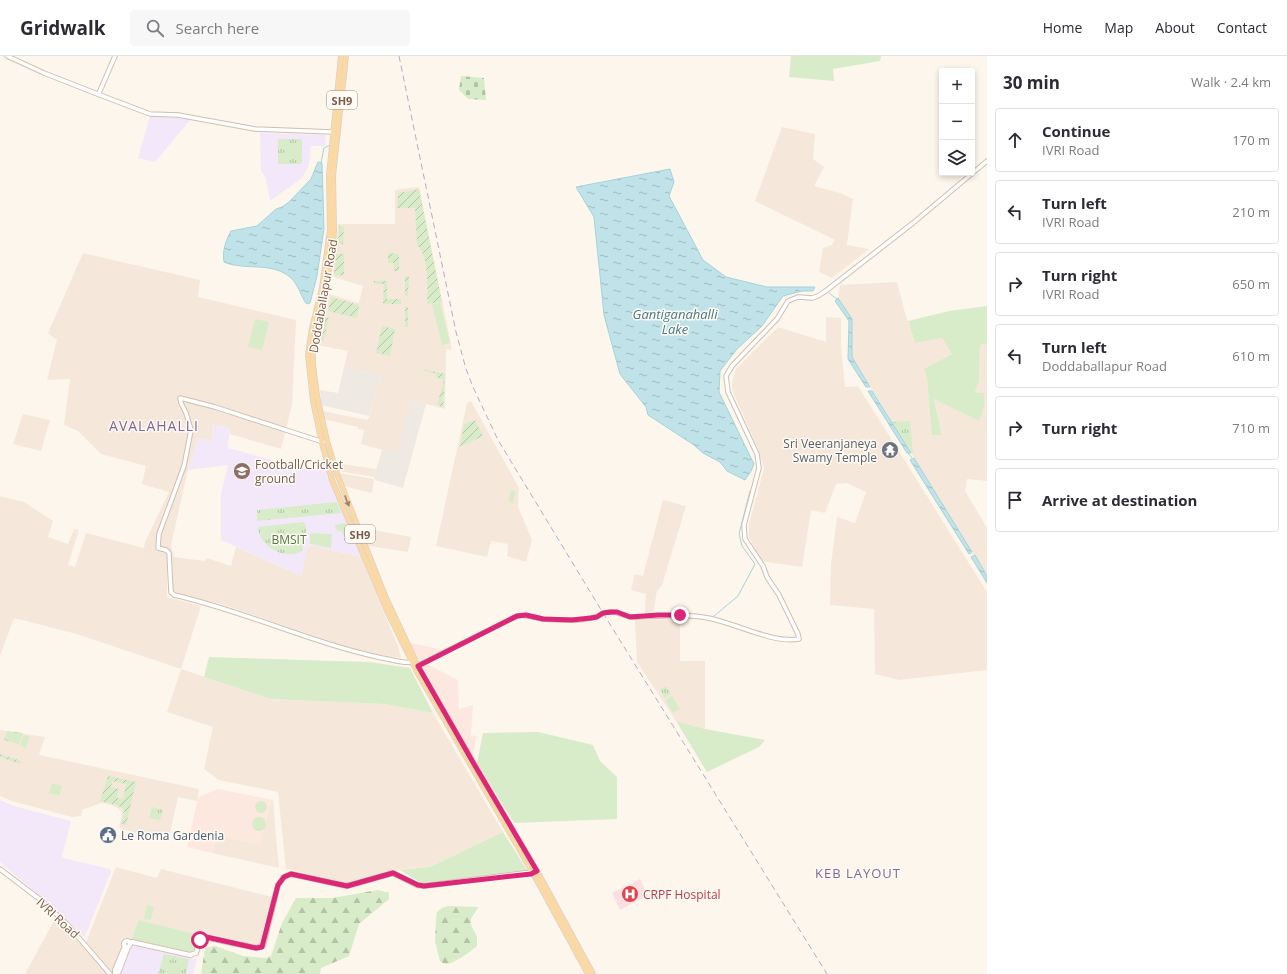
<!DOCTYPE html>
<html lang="en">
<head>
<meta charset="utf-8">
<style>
	:root { --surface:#fff; --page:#f7f7f7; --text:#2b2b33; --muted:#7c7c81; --line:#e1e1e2 }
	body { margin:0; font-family:"Open Sans",sans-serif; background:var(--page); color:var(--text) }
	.controls { position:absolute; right:12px; top:12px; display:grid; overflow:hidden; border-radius:4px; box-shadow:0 2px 6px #0003 }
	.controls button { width:36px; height:36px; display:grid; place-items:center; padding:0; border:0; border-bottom:1px solid var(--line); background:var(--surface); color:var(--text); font:20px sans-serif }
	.stop { position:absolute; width:12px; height:12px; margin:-9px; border:3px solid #db2777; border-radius:50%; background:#fff }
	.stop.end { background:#db2777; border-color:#fff; box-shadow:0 1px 4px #0008 }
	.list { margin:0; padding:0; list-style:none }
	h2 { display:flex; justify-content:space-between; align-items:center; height:52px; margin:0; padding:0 16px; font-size:17px }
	h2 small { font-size:13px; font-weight:400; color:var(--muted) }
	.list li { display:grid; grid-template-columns:26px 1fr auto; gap:12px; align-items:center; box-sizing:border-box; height:64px; margin:0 8px 8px; padding:0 8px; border:1px solid var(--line); border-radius:4px }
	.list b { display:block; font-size:15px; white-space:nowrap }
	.list p { margin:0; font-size:13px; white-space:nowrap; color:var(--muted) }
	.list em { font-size:13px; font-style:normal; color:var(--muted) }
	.icon { flex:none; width:22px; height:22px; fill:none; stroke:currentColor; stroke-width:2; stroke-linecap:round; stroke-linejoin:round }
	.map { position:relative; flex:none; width:987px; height:918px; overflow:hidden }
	header { display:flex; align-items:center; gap:24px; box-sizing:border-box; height:56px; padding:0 20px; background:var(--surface); border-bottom:1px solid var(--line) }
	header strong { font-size:19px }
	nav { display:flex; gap:22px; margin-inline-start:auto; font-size:14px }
	.search { width:280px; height:36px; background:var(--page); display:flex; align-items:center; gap:10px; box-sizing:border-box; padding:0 14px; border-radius:4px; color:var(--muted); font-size:15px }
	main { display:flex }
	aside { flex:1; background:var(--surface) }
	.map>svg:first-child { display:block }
</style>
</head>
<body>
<header>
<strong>Gridwalk</strong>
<div class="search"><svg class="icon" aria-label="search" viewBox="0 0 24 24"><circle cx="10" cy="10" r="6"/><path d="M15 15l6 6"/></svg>Search here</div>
<nav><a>Home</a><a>Map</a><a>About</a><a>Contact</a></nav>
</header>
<main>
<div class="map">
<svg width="987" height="918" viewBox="0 0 987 918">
	<defs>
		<pattern id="forest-firs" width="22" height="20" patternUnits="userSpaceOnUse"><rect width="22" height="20" fill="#d8ecc9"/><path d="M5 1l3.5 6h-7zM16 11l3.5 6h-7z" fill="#b4c2a5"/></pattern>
		<pattern id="cemetery-stones" width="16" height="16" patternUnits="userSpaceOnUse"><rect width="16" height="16" fill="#d8ecc9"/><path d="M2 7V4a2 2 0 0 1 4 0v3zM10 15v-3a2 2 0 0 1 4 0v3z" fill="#b4c2a5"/></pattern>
		<pattern id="park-tufts" width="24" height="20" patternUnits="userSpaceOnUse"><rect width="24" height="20" fill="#d8ecc9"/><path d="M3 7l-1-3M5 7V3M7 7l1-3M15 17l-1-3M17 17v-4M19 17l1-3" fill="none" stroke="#b4c2a5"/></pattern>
		<pattern id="garden-furrows" width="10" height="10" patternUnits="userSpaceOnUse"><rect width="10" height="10" fill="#d8ecc9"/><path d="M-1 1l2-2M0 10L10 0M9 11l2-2" fill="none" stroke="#b4c2a5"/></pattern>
		<pattern id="water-ripples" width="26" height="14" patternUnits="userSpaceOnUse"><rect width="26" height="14" fill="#bfe3e8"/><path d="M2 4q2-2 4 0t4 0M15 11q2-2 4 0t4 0" fill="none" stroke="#a0bbbe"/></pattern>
	</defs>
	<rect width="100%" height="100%" fill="#fdf6ec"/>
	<!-- residential -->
	<g fill="#f5e8da">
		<polygon points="782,71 815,78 813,103 824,111 814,130 840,137 853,143 847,189 869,193 832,222 819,216 823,192 832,189 835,184 755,145"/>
		<polygon points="419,131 452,294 446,293 445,353 411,344 396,398 361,388 364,374 358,373 358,371 323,363 323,355 367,364 369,361 382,320 344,311 348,295 317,289 329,238 359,247 363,230 333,221 338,168 395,168 395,134"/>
		<polygon points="83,197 200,224 198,241 296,264 292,349 281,393 230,378 230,372 213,369 212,385 198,382 188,414 171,489 174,501 205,505 207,502 231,510 236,491 301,520 308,489 361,501 399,593 401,602 371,597 335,587 221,548 176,538 173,534 172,502 167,500 167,541 201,550 181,613 271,643 384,648 433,657 503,776 430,811 388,815 347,827 286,813 278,736 219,724 204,713 213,671 167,656 181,613 77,578 14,562 0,600 0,440 24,446 53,465 48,481 68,488 74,473 79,474 68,509 75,511 86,477 144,492 145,486 169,436 142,428 146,410 101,398 78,375 64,369 70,323 47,324 57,284 48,277"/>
		<polygon points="897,226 905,257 915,287 942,282 952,298 924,314 927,322 933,379 942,378 934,343 979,364 984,337 975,336 979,325 980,289 987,288 987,425 967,423 965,435 987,472 987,520 852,301 852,263 838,242 840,229"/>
		<polygon points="826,261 841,262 841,291 845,331 858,330 987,536 987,614 899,624 875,618 874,553 830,549 831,508 837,461 855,467 866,436 847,427 836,428 825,457 811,454 802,511 761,505 749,481 749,468 764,412 758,393 732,334 732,326 736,313 778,271 826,286"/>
		<polygon points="471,345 519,432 518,451 532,484 526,506 507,500 508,488 491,485 487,501 436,490 467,347"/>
		<polygon points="23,358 50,364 41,395 13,388"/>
		<polygon points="335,407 376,413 374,421 338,415"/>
		<polygon points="339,417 374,423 372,437 343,430"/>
		<polygon points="663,444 686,450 662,529 657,535 653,556 645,557 646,538 631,534 635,518 643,520"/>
		<polygon points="364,472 411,481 408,496 369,490"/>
		<polygon points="680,563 680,605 705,605 705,673 676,665 637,606 635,564"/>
		<polygon points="0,674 45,681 39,699 199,733 197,745 178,741 168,786 119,772 122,757 118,752 111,749 101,747 82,754 81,760 72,761 12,745 0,740"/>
		<polygon points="273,744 277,793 279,812 212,797 217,779 264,774 269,750"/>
		<polygon points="116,811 157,822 161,813 272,841 259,890 199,878 199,879 139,864 117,914 115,916 111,916 86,886"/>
		<polygon points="56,861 85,891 109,918 25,918"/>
	</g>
	<!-- commercial -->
	<g fill="#fde8e0">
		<polygon points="410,587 435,592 442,594 419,605"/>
		<polygon points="427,608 458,624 459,653 473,649 471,679 476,680 473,703 422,611"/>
		<polygon points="218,733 273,744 269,750 260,789 217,779 212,797 187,791 198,741"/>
	</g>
	<!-- industrial -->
	<g fill="#efe9e4">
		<polygon points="344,311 382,320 369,360 321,349 320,334 338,337"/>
		<polygon points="411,344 426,348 403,432 375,424 374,421 382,394 396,397"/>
	</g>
	<!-- education -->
	<g fill="#f3e8fa">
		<polygon points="150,60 191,63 155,106 138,102"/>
		<polygon points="260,77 326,79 325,90 311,90 309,109 302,122 270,145 266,123 261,114"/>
		<polygon points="213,368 230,372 228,392 306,413 324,408 361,501 308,489 301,520 221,484 221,438 228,409 188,414 198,382 212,385"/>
		<polygon points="0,744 14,750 71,765 62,800 63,802 110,813 111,816 85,880 83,880 61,858 0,806"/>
		<polygon points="134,888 197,903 193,918 120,918 131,890"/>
	</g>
	<!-- medical -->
	<polygon fill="#fbdfe3" points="640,823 648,839 620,854 612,837"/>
	<!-- grass -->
	<g fill="#d8ecc9">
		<polygon points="791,0 881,0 880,5 833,13 834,25 789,21"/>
		<polygon points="440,247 450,287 442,289 432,248"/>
		<polygon points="987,250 987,288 980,289 979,325 975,336 984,337 984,351 979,365 934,343 942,379 932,379 927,322 924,313 952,298 942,282 915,287 908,265 949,255"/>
		<polygon points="255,263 269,266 262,294 248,291"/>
		<polygon points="511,434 516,436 513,447 508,445"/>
		<polygon points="310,477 332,478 331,492 310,488"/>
		<polygon points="209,601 369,606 410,612 433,657 384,648 271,643 204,621"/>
		<polygon points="672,640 680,653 673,657 665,644"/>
		<polygon points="676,665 705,673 765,684 759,691 707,716"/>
		<polygon points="538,676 593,689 600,705 617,721 617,763 514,767 477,707 483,677"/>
		<polygon points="24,679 30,681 25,692 20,690"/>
		<circle cx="261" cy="751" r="6"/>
		<circle cx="259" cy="768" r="7"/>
		<polygon points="503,776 529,817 423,828 400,814 430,811"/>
		<polygon points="147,849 154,851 151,864 144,863"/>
		<polygon points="139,864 199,879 195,895 189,897 130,885"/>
	</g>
	<!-- forest -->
	<g fill="url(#forest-firs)">
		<polygon points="378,834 389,837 389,843 359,868 349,900 321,912 320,918 201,918 205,892 215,890 243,900 266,902 271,900 282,867 296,842 332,842"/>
		<path d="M448 850 478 851 471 863V869L477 881V890C471 895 454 908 446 908 445 908 441 906 440 905L435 886 436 863 437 856 442 852Z"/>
	</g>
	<!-- cemetery -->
	<polygon fill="url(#cemetery-stones)" points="461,20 484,22 486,44 468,43 459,34"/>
	<!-- park -->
	<g fill="url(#park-tufts)">
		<polygon points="278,83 302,83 302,106 300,108 278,108"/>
		<polygon points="910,365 913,397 911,397 892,366"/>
		<polygon points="337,446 341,457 257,465 257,454"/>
		<path d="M304 466C309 474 304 486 302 495 284 505 259 490 258 471Z"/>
		<polygon points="346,467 354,486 352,487 347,484 341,475 336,474 335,469"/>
		<polygon points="666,630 671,638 665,642 660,633"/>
		<polygon points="7,675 23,677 19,688 4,684"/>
		<polygon points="52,727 62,730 59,740 49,737"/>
		<polygon points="152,751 163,754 160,764 149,762"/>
		<polygon points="164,898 189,903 186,918 158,918"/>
	</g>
	<!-- garden -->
	<g fill="url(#garden-furrows)" fill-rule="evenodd">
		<path d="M419 133 442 246 427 248C427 231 430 202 417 189L415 152H397L398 137Z"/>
		<polygon points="339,170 344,171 343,188 338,188"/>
		<polygon points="388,197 399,198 399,215 393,215 394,207 388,207"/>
		<polygon points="336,198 344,198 344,219 336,220 334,218"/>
		<polygon points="405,220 409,220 408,240 405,240"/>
		<polygon points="374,225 387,225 387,243 401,243 401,248 383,248 384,228 374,228"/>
		<polygon points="331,241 359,249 357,262 328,255"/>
		<rect x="405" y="251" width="3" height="20"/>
		<polygon points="325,261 329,262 323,286 319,285"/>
		<polygon points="382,270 395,273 390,300 376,297"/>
		<polygon points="418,312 445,318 443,351 437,349 444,324 436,321 436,318"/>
		<polygon points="475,364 483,380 460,391 464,368"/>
		<polygon points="0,698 21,705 20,708 0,701"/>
		<path d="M108 720 136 726 126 769 122 768 124 753 117 749 100 745ZM112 725 126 728 123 743 117 742 119 733 111 731Z"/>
	</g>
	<!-- water -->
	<g fill="url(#water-ripples)" stroke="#a5d3da">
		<path d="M318 106 322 107 324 173 317 220 310 247 307 248 305 246C301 239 297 227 291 222 272 205 245 215 224 206 222 195 226 184 231 175L257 170 276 153 282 151 289 146 311 123Z"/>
		<polygon points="670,113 674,126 669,140 703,204 726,221 767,231 815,231 813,235 802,235 783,240 762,270 737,293 720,315 719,336 754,408 751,415 745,424 727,415 720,406 703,397 694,389 648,359 646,351 620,318 604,259 594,161 576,131"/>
		<polygon points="838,242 852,263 852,301 870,331 866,331 848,303 849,265 835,245"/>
		<polygon points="868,335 872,335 911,397 907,397"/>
		<polygon points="914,402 972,496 969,498 910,404"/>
		<polygon points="975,499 987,520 987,527 971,501"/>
	</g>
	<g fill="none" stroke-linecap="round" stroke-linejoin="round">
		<!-- stream -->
		<g stroke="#a5d3da" stroke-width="1">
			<polyline points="321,107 324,92 330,89"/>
			<polyline points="829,237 838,244"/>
			<polyline points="908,397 912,402"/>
			<polyline points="714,560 738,540 755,508 742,490 739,478 750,435"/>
		</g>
		<!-- tertiary casing -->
		<g stroke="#d1beb0" stroke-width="5.5">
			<g id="tertiary">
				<polyline points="7,0 44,17 100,39"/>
				<polyline points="115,0 99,37 100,39 150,58 178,59 255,73 333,76"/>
				<path d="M323 386 215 351 180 342 181 347 186 357 191 374 184 410 159 478 158 492 166 494 169 497 171 536 174 539C245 555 311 587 382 602 391 603 403 608 412 606"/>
				<path d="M417 610 517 560C527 558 534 562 544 563 553 564 562 564 571 564 579 564 588 563 595 561 601 559 603 556 609 556 618 555 625 561 633 561 658 561 683 557 708 562 735 567 774 588 799 583L798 578 779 539 767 521 763 510 745 483 744 469 759 412 757 398 728 336 726 320 732 310 777 263 788 245 798 241 812 242 818 240 827 234 913 167 987 105"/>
				<polyline points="0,813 42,845 67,868 110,918"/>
			</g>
		</g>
		<!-- secondary casing -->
		<g stroke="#d6c0b0" stroke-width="6">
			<g id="secondary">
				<circle cx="127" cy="888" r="3"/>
				<polyline points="130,888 132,886 190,899 196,897 200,884 204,881 256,892 263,890 278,829 284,821 291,818 347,830 393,817 417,829 424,830 534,816"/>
				<polyline points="115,918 115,914 125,890"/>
				<polyline points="116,918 119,915 128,891"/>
			</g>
		</g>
		<!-- primary casing -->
		<g stroke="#dad1cd" stroke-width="6">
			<g id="primary">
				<polyline points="341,0 329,120 330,174 322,232 312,272 308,299 313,345 322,387 332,424 344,453 388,557 417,616 533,817 588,918"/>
				<polyline points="346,0 333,120 334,174 333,188 326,234 315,283 313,297 313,309 317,340 327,385 337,418 386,542 418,610 476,711 537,815 593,918"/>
			</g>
		</g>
		<!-- tertiary -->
		<use href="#tertiary" stroke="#fff" stroke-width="3.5"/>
		<!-- secondary -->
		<use href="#secondary" stroke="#fff" stroke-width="4"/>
		<!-- primary -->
		<use href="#primary" stroke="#fbd9a5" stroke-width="4.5"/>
		<!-- rail -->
		<polyline stroke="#b9a8c9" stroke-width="1" stroke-dasharray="6 4" stroke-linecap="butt" points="399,0 456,276 466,313 473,331 498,384 603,557 827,918"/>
	</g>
	<!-- one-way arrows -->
	<defs><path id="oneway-solid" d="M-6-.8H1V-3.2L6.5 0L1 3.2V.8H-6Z"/></defs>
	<use fill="#a18267" href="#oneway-solid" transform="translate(347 445) rotate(69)"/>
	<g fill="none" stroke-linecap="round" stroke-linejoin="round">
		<!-- route -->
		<polyline stroke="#db2777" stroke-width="5" points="200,884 202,882 206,881 256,892 262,891 278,829 284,821 291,818 347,830 393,817 418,829 424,830 531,818 537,815 474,708 418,610 517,560 526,559 543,563 572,564 591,562 597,561 603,557 611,556 617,556 630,561 658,559 680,559"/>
	</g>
	<!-- icons -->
	<defs>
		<g id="temple-disc" transform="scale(0.9)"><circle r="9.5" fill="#6b7280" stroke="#fffaf3"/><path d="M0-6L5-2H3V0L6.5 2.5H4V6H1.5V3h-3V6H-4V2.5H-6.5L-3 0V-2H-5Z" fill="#fff"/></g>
		<g id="university-disc" transform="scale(0.9)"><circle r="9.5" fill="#8d6e63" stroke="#fffaf3"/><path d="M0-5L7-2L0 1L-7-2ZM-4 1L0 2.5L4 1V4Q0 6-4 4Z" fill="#fff"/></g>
		<g id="civic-disc" transform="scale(0.9)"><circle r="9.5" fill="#5c6f8a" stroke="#fffaf3"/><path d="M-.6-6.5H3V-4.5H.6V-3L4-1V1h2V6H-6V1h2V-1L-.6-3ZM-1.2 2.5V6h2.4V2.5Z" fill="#fff"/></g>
		<g id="hospital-disc" transform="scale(0.9)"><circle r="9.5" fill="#e0444e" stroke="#fffaf3"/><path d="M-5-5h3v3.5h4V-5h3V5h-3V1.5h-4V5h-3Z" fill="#fff"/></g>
	</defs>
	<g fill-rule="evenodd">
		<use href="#temple-disc" x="890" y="394"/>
		<use href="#university-disc" x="242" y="415"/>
		<use href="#civic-disc" x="108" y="779"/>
		<use href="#hospital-disc" x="630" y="838"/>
	</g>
	<g text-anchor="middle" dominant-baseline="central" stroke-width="3" stroke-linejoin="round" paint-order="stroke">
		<!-- shield labels -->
		<g fill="#fffaf3" stroke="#a28b7f" stroke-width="1">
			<rect x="327" y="35" width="30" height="18" rx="3"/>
			<rect x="345" y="469" width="30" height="18" rx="3"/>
		</g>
		<g font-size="11" font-weight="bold" fill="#7a5c4d">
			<text x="342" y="44">SH9</text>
			<text x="360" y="478">SH9</text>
		</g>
		<!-- street labels -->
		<g font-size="12" fill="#7a5c4d" stroke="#fffaf3">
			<text transform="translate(323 240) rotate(-80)">Doddaballapur Road</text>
			<text transform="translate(58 862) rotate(43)">IVRI Road</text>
		</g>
		<!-- worship labels -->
		<g font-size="12" fill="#5b616d" stroke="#fffaf3" text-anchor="end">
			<text x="877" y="387">Sri Veeranjaneya<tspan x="877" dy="14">Swamy Temple</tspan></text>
		</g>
		<!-- education labels -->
		<g font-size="12" fill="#785e54" stroke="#fffaf3" text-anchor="start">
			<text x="255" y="408">Football/Cricket<tspan x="255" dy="14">ground</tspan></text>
		</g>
		<!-- park labels -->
		<g font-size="12" fill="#537a41" stroke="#fffaf3">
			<text x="289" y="483">BMSIT</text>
		</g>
		<!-- service labels -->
		<g font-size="12" fill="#4e5e75" stroke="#fffaf3" text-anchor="start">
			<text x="121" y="779">Le Roma Gardenia</text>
		</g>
		<!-- health labels -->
		<g font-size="12" fill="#be3a42" stroke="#fffaf3" text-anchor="start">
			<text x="643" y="838">CRPF Hospital</text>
		</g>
		<!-- water labels -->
		<g font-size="13" font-style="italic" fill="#437c86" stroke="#fffaf3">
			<text x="675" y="258">Gantiganahalli<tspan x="675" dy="15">Lake</tspan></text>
		</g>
		<!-- neighbourhood labels -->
		<g font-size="13" letter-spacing="1" fill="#846695" stroke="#fffaf3">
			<text x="858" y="817">KEB LAYOUT</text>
		</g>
		<!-- quarter labels -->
		<g font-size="14" letter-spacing="1" fill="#846695" stroke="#fffaf3">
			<text x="154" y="369">AVALAHALLI</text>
		</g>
	</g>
</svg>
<div class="controls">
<button>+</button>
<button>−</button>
<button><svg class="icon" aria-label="layers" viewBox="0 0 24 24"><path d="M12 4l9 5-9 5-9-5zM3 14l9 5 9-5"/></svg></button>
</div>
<div class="stop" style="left:200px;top:884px"></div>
<div class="stop end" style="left:680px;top:559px"></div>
</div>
<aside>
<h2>30 min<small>Walk · 2.4 km</small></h2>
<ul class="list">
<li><svg class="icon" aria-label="ahead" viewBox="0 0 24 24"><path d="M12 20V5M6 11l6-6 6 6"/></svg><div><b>Continue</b><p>IVRI Road</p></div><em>170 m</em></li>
<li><svg class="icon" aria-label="left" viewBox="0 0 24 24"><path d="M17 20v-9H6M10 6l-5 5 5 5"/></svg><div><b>Turn left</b><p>IVRI Road</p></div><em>210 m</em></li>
<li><svg class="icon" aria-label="right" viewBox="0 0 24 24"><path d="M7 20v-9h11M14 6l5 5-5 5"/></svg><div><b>Turn right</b><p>IVRI Road</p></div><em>650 m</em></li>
<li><svg class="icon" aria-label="left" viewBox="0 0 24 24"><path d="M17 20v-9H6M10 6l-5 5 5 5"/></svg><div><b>Turn left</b><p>Doddaballapur Road</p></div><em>610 m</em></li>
<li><svg class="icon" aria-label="right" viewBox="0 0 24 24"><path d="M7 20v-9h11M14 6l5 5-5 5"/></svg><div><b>Turn right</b></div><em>710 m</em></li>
<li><svg class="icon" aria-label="arrive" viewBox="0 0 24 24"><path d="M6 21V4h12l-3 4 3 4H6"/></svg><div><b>Arrive at destination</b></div></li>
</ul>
</aside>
</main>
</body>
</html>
